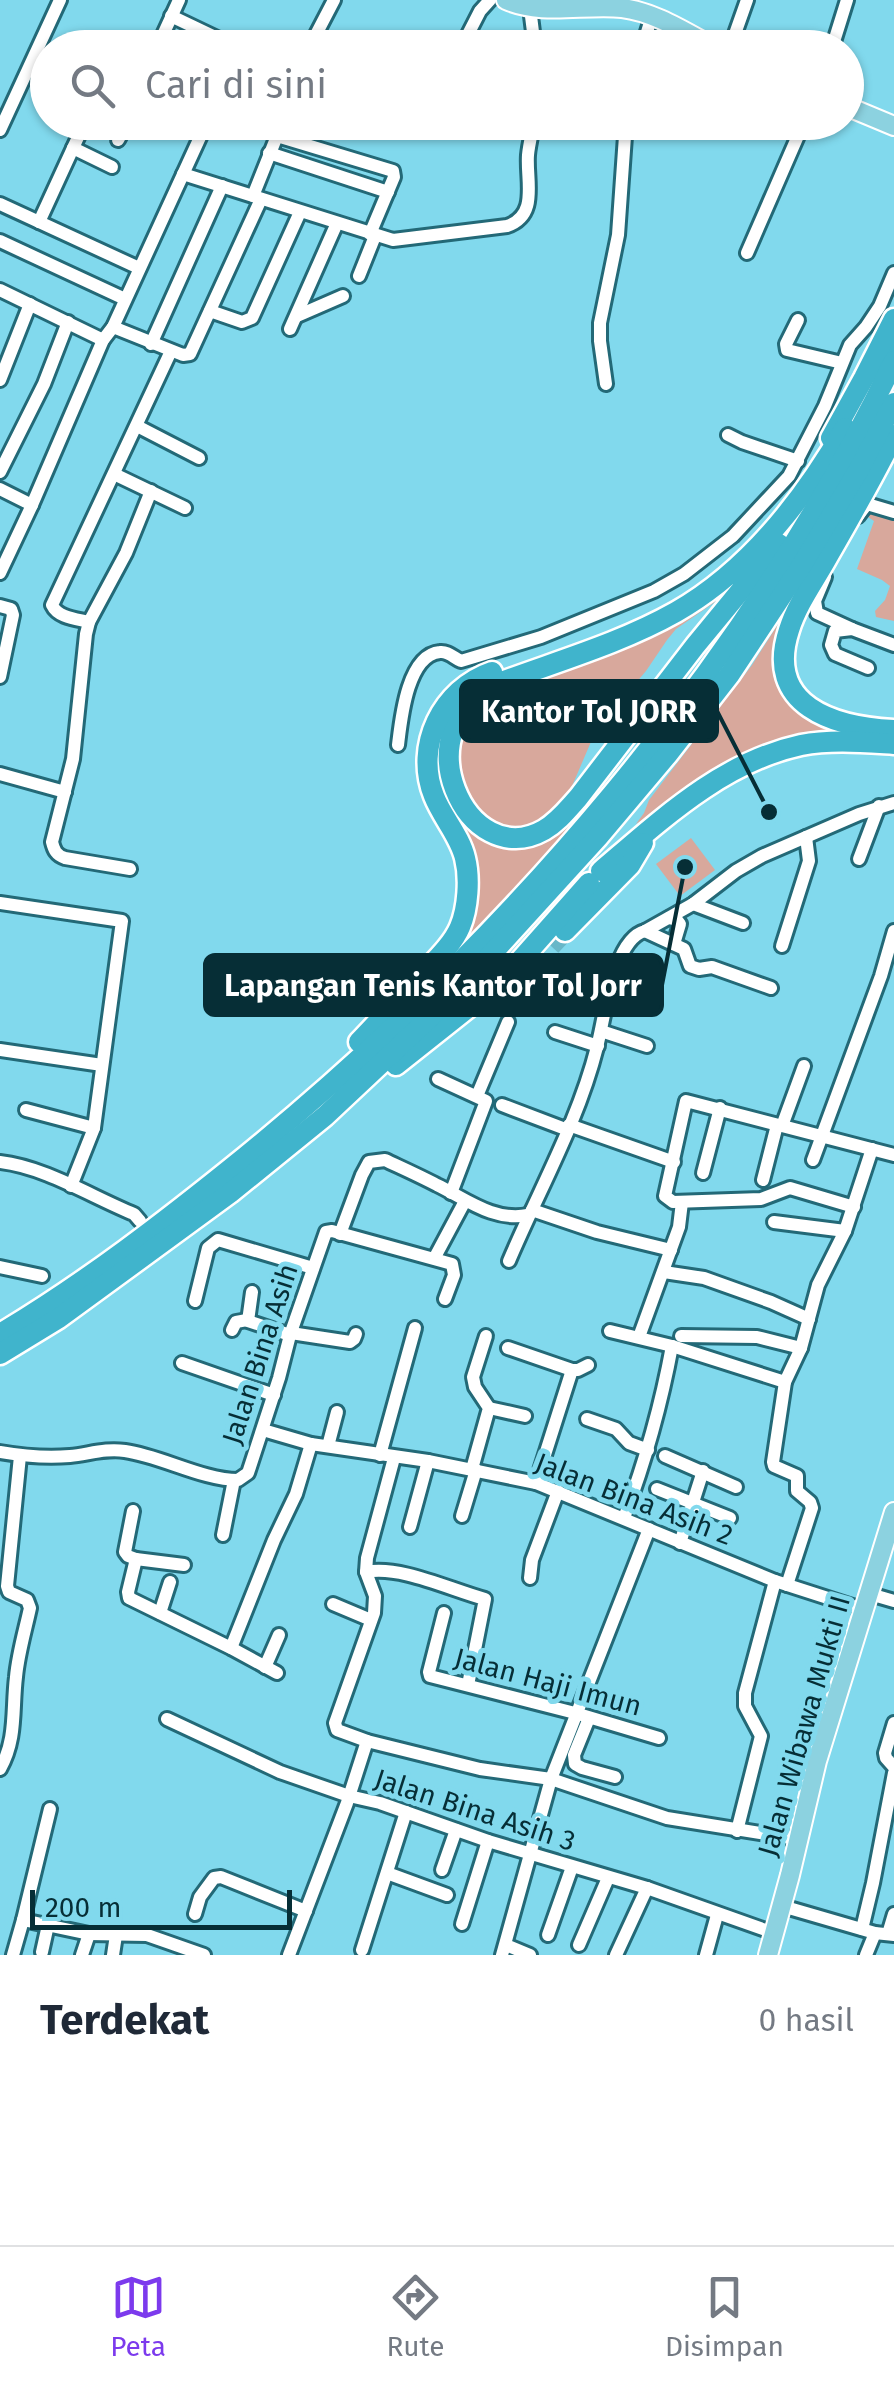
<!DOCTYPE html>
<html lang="id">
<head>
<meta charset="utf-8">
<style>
	:root { --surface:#fff; --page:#f2f2f3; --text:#1f2937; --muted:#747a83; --line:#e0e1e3; --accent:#7c3aed }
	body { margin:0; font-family:"Fira Sans",sans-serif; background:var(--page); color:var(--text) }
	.scale { position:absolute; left:30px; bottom:25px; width:262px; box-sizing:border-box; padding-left:10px; border:5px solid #062e36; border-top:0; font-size:28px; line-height:35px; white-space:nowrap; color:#062e36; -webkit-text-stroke:8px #81d9ed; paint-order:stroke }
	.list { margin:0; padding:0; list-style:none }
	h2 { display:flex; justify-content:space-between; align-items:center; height:130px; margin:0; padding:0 40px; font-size:42px }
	h2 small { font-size:32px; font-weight:400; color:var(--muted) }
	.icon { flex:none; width:55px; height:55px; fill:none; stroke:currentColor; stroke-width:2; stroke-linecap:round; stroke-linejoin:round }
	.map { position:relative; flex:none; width:894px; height:1955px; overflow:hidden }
	.search { position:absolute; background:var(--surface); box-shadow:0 2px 8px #0004; left:30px; right:30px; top:30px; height:110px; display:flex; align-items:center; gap:25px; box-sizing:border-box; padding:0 35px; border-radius:55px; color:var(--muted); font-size:38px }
	.sheet { height:290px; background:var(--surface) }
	nav { display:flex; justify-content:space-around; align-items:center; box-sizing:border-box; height:140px; border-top:2px solid var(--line); background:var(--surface); font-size:28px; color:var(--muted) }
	nav a { display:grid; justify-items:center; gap:5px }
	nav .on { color:var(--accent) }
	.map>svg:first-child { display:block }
</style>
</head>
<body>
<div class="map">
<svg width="894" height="1955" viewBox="0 0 894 1955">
	<rect width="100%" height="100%" fill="#81d9ed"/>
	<!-- green -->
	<g fill="#d8a89c">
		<polygon points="871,500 894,516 894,621 876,617 875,611 885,600 890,586 882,580 857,569 874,521 865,515"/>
		<polygon points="732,578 741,584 676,629 667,640 646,671 596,730 567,798 556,813 528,831 492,827 462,800 455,726 466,710"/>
		<polygon points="799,591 781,676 860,733 828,735 659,811 636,824 644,813 649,800 752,665"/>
		<path d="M438 728H445C439 749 434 774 447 793 454 805 492 830 505 840L587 797 593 802 459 953 472 898 435 788Z"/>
		<polygon points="691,838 715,870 680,896 656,864"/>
	</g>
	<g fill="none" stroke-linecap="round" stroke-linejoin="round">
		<!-- highway-tunnel -->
		<polyline stroke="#68b7c8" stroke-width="20" stroke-dasharray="20 10" stroke-linecap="butt" points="551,946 565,931"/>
		<!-- minor casing -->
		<g stroke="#236977" stroke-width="18">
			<g id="minor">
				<polyline points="530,8 535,48"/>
				<polyline points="171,16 238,48"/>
				<polyline points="157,48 179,0"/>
				<polyline points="309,48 334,0"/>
				<polyline points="461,48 480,11 490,0"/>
				<polyline points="642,48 652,16"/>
				<polyline points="730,48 747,0"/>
				<polyline points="832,48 847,0"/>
				<polyline points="0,130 60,0"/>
				<polyline points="277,136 393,171 394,177 370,234"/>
				<polyline points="118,140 128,122"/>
				<polyline points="73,148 112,167"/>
				<polyline points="269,153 388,192"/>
				<path d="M183 174 393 240 507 226C539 215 526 181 528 155 529 144 532 133 534 122"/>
				<polyline points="253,196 277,136"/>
				<polyline points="0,204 139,268"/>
				<polyline points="39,222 85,122"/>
				<polyline points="0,241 125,299"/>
				<polyline points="747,253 804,122"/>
				<polyline points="359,276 375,236"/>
				<polyline points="0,290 103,340"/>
				<polyline points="210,311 242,322 252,318 300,212"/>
				<polyline points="297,316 343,296"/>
				<polyline points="798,320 786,344 787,350 842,363"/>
				<polyline points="113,327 183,355 190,354 261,199"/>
				<polyline points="290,329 337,223"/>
				<polyline points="151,344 222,186"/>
				<polyline points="0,380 30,304"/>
				<polyline points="606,384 600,341 600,323 618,235 626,122"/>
				<polyline points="137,426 199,458"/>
				<polyline points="728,435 742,442 798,461"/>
				<polyline points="0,472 44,384 68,322"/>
				<polyline points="114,474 185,508"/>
				<polyline points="0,489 32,505"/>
				<polyline points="858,516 867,504 894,512"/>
				<polyline points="0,573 32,505 103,340 113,327 207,122"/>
				<polyline points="825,577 815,601 817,613 852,629"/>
				<polyline points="0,606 11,609 13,615 0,677"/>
				<path d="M89 622C77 619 58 618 52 605L171 351"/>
				<polyline points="868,668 835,654 831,645 835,631 852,629 894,645"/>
				<path d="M398 745C401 720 407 655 440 652 448 651 454 658 461 661L541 637 654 591 684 574 733 536 789 476 825 406 850 345 866 327 880 306 894 273"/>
				<polyline points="0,774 65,792"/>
				<polyline points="859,859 879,806"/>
				<path d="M130 869 65 858C56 855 54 850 52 842L73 759 86 634 89 622 126 553 151 491"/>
				<polyline points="0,903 122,921 94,1128 71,1186"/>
				<polyline points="693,904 743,923"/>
				<polyline points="669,918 677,920 680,924 674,944"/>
				<polyline points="645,931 684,949 690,966 699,969 712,967 771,988"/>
				<polyline points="782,946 809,861 806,837"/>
				<polyline points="610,994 651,1004"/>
				<polyline points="601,1031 647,1046"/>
				<polyline points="555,1032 598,1046"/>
				<polyline points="0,1050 102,1065"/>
				<polyline points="438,1079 486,1101 451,1193"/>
				<polyline points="477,1096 508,1022"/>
				<polyline points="502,1105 568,1130"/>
				<polyline points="26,1110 94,1128"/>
				<polyline points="569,1125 674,1162"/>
				<polyline points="782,1126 804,1066"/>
				<polyline points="813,1160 881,976 894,931"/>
				<path d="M0 1162C45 1167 92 1197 134 1214L140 1221"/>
				<polyline points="703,1173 720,1108"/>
				<polyline points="763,1180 777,1125"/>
				<polyline points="854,1207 790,1188 761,1199 673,1202 665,1196 686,1101 894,1155"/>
				<polyline points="532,1210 597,1232 671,1250"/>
				<polyline points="774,1222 845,1231"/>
				<path d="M340 1234 362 1175 369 1162 385 1160C402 1168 420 1176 437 1185 466 1199 494 1222 528 1215"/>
				<polyline points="435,1257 465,1201"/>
				<path d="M509 1261C539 1190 578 1122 597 1047 605 1018 613 939 645 931L693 904 736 871 762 856 859 814 894 803"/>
				<polyline points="0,1267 42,1276"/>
				<polyline points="664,1272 704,1278 771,1302 809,1319"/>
				<polyline points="252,1292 248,1321 290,1335"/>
				<polyline points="195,1301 208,1248 218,1240 313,1268"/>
				<polyline points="232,1330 236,1322 247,1320"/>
				<polyline points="610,1331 672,1346 785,1382"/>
				<polyline points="291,1333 350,1342 354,1339 356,1334"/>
				<polyline points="681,1336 757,1337 801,1348"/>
				<polyline points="639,1337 679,1227 682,1202"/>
				<polyline points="508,1348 572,1370 578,1370 588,1365"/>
				<polyline points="182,1363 274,1395"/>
				<polyline points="489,1408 525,1416"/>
				<polyline points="587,1419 616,1429 629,1443 648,1450"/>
				<polyline points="263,1430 311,1444 428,1461 536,1483 775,1581 865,1610"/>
				<polyline points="328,1446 337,1412"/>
				<path d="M0 1452C23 1456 47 1458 70 1456 89 1454 106 1448 125 1451 161 1456 203 1480 238 1480L248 1473 279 1378 290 1335 326 1232 332 1231 452 1264 454 1275 445 1299"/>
				<polyline points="380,1455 415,1328"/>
				<polyline points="665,1456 736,1487"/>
				<polyline points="394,1458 367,1558 366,1572 375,1596 374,1613 335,1723 337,1730 367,1741 480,1769 551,1779 667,1818 797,1839"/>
				<polyline points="472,1469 489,1408 475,1387 473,1377 486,1336"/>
				<polyline points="536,1483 572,1370"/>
				<polyline points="657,1489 730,1518"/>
				<polyline points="133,1511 125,1552 128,1556 136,1559 128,1592 129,1598 231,1648 277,1673"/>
				<polyline points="462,1516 476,1470"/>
				<path d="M624 1518C645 1462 661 1406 672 1346"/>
				<polyline points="410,1527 428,1461"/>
				<polyline points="223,1535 234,1480"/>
				<polyline points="680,1543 703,1471"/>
				<polyline points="136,1559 184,1565"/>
				<path d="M366 1572C400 1565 451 1590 485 1599L468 1685"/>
				<polyline points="530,1578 532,1560 558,1491"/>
				<polyline points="787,1585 812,1508 810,1502 797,1491 797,1476 774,1466 773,1462 785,1382 801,1348 818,1285 845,1231 872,1149"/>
				<polyline points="870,1594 894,1601"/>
				<polyline points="333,1604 371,1620"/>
				<polyline points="160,1613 170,1582"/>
				<polyline points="444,1613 429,1672 430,1676 575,1713 659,1738"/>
				<polyline points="231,1648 274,1540 296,1494 311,1444"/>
				<polyline points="265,1667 279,1635"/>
				<polyline points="589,1718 574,1755 575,1764 582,1768 615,1777"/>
				<polyline points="167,1719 280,1772 349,1796 380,1803 488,1841 647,1888 774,1933"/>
				<polyline points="894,1723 885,1753 886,1758 894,1767"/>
				<path d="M0 1769C17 1739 12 1710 16 1677 18 1654 25 1631 30 1608L27 1600 9 1592 7 1586 20 1456"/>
				<polyline points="737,1831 761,1736 745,1706 745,1693 775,1581"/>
				<polyline points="442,1870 456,1830"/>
				<polyline points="387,1873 447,1895"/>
				<polyline points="782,1906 875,1933 894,1935"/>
				<polyline points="195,1914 200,1897 214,1878 221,1877 306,1911"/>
				<polyline points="23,1920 50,1809"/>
				<polyline points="462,1924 488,1841"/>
				<polyline points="862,1929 873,1883 894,1773"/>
				<polyline points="888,1934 894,1914"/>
				<polyline points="548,1935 572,1867"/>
				<polyline points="506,1945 530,1955"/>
				<polyline points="579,1945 608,1878"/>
				<polyline points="362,1950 406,1812"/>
				<polyline points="42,1952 48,1925"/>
				<polyline points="13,1955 23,1920 89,1934 147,1935 204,1955"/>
				<polyline points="82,1955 89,1934"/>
				<polyline points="113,1955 116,1935"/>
				<polyline points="289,1955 347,1803 367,1741"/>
				<polyline points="502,1955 551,1779 649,1529"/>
				<polyline points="616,1955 647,1888"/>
				<polyline points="706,1955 717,1915"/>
				<polyline points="866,1955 875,1933"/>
			</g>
		</g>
		<!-- major casing -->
		<g stroke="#fff" stroke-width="22">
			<g id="major">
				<path d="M506 0C542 16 584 4 622 8 655 12 685 32 715 48"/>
				<polyline points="846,106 894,126"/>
				<polyline points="768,1955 790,1875 817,1761 894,1512"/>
			</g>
		</g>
		<!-- highway casing -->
		<g stroke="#fff" stroke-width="25">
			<g id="highway">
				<polyline points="875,372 894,333"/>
				<path d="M894 435C874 476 851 516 828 556 815 580 797 604 789 630 764 706 834 727 894 730"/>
				<polyline points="831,438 864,378 894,319"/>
				<path d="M779 544 695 646 578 798C568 809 558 822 544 830 467 874 399 727 499 683 558 661 621 643 676 612 748 571 804 499 845 428"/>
				<path d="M601 871C661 820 722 762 801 745 832 739 863 742 894 744"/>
				<polyline points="565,931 630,865 643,843"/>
				<path d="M359 1042C380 1020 401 997 422 975 435 961 453 944 460 927 468 908 470 878 465 858 460 836 442 817 434 796 414 746 442 689 492 672"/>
				<polyline points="396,1065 503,980 589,883"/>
				<path d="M0 1334C87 1282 166 1221 245 1157 506 944 748 667 894 361"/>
				<polyline points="0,1354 59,1318 230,1193 325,1116 439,1009 497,948 598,837 667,755 730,674 800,568 858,471 894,403"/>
			</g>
		</g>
		<!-- minor -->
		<use href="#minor" stroke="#fff" stroke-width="12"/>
		<!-- major -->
		<use href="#major" stroke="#8cd2e0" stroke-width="18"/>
		<!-- highway -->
		<use href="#highway" stroke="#40b4cc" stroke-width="20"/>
	</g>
	<g text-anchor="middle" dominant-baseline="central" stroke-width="10" stroke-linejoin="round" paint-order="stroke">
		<!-- street labels -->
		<g font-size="28" fill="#062e36" stroke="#81d9ed">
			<text transform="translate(260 1354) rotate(-72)">Jalan Bina Asih</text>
			<text transform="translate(634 1499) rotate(21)">Jalan Bina Asih 2</text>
			<text transform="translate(548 1682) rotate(15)">Jalan Haji Imun</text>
			<text transform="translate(804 1726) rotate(-74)">Jalan Wibawa Mukti II</text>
			<text transform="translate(475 1810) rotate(18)">Jalan Bina Asih 3</text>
		</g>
	</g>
	<!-- callouts -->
	<path fill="none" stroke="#062e36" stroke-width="4" d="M769 812L717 711M685 867L662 985"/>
	<g fill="#062e36" stroke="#81d9ed" stroke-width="4">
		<circle cx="769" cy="812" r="10"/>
		<circle cx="685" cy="867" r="10"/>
	</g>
	<g fill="#062e36" stroke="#062e36" stroke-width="4">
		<rect x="461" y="681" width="256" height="60" rx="10"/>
		<rect x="205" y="955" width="457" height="60" rx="10"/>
	</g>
	<g font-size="30" text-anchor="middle" font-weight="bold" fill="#fff">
		<text x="589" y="722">Kantor Tol JORR</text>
		<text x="433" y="996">Lapangan Tenis Kantor Tol Jorr</text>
	</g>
</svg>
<div class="scale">200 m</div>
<div class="search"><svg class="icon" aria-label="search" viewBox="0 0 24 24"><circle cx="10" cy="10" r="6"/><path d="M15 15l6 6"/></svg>Cari di sini</div>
</div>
<section class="sheet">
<h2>Terdekat<small>0 hasil</small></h2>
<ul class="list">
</ul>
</section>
<nav>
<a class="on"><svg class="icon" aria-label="map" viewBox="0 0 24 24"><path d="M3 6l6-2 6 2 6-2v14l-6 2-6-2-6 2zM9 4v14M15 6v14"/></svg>Peta</a>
<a><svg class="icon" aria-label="directions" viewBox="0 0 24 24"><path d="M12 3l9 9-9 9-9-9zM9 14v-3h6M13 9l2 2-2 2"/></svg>Rute</a>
<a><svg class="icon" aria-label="saved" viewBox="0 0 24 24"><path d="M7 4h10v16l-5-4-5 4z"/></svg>Disimpan</a>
</nav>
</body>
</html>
